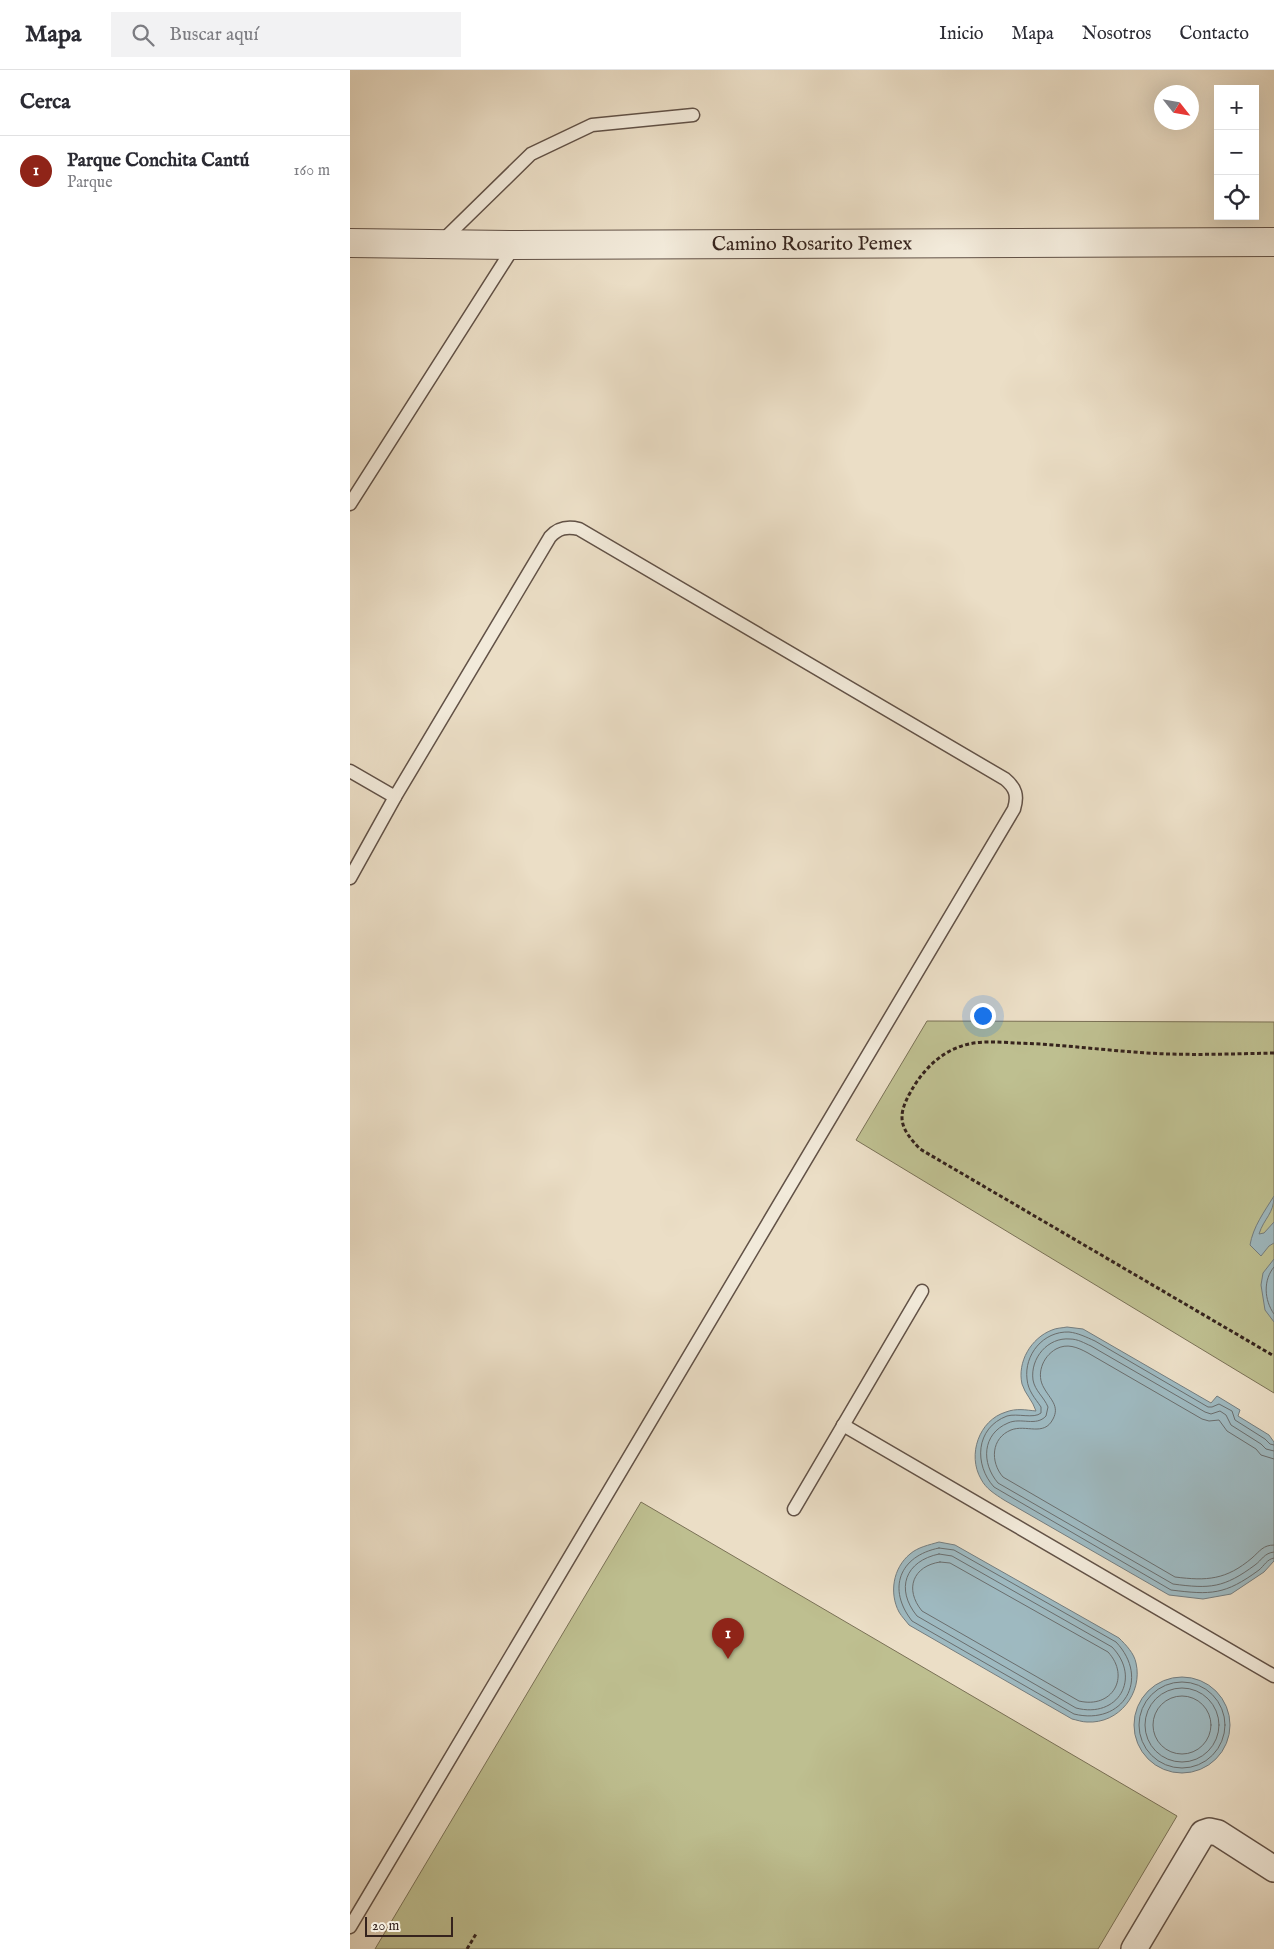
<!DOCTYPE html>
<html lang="es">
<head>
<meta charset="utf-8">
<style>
	:root { --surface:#fff; --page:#f2f2f3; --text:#2b2b33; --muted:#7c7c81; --line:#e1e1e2; --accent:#8f2418 }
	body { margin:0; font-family:"IM FELL English",serif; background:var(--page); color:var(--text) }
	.controls { position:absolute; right:15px; top:15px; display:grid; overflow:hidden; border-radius:0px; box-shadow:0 5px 20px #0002 }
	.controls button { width:45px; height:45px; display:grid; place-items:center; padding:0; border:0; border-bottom:1px solid var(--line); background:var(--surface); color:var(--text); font:25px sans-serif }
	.compass { position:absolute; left:804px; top:15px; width:45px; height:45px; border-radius:50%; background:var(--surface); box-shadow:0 5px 20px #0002; rotate:121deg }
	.scale { position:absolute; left:15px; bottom:12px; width:88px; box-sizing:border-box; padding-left:5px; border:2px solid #35231d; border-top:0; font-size:14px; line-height:18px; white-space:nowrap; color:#35231d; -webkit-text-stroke:4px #f2eada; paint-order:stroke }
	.you { position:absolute; left:632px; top:945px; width:18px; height:18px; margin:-12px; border:4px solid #fff; border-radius:50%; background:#1a73e8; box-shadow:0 0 0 8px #1a73e833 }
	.badge { display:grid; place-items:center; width:32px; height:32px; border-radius:50%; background:var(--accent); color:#fff; font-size:16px; font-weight:700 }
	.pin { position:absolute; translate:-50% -41px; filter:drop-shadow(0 1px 2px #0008) }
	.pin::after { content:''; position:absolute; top:26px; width:18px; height:15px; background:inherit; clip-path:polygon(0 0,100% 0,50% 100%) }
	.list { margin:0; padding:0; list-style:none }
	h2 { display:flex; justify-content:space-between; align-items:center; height:65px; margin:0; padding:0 20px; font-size:21px }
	h2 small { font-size:16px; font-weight:400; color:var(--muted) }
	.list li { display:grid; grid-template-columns:32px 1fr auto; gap:15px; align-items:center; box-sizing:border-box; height:70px; padding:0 20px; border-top:1px solid var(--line) }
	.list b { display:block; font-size:19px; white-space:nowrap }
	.list p { margin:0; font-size:16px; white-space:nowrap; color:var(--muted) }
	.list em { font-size:16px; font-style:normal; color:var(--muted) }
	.icon { flex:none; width:28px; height:28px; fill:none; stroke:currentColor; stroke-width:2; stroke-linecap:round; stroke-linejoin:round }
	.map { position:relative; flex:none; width:924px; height:1879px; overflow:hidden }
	header { display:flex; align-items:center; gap:30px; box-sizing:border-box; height:70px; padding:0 25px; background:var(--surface); border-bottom:1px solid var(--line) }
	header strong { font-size:24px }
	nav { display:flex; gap:28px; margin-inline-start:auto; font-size:18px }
	.search { width:350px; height:45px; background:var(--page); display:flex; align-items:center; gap:12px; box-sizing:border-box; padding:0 18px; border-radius:0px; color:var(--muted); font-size:19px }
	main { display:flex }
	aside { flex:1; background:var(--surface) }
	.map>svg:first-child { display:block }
</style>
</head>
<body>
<header>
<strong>Mapa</strong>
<div class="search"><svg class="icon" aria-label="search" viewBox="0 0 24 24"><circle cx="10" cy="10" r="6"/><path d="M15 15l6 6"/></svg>Buscar aquí</div>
<nav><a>Inicio</a><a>Mapa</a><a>Nosotros</a><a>Contacto</a></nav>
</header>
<main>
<aside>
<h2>Cerca<small></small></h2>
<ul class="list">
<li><span class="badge">1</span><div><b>Parque Conchita Cantú</b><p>Parque</p></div><em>160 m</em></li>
</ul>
</aside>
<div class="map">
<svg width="924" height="1879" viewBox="0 0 924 1879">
	<rect width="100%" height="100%" fill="#ebdec6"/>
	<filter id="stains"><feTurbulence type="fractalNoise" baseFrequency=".004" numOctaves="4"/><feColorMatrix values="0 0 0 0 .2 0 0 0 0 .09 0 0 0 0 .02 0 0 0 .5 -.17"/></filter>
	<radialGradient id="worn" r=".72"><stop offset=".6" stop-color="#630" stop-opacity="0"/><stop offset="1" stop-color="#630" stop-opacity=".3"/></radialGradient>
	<!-- green -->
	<g fill="#bebf90" stroke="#7a7156">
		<polygon points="577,951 924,952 924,1323 506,1070"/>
		<polygon points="291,1432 827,1746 748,1879 25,1879"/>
	</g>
	<!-- water -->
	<g fill="#9eb9c0" stroke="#747d7f">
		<path d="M924 1126C924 1144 914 1148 909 1164L914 1163 924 1152V1173L919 1176 911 1186 900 1175C903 1157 914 1142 924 1126Z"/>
		<polygon points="924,1189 924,1252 915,1240 911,1215 913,1203"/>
		<path d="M717 1257 733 1259 861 1333 867 1326 890 1340 888 1346 919 1365 924 1372V1491L914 1502 881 1524 853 1529 819 1525 654 1430C645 1424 636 1419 631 1409 617 1385 629 1350 656 1342 666 1338 676 1340 686 1341 683 1331 675 1324 672 1314 667 1292 681 1268 702 1260 706 1258 712 1258 717 1257Z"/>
		<path d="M589 1472 605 1475 769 1568C776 1575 784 1583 786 1593 793 1623 769 1654 737 1652 732 1652 727 1650 722 1649L559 1555C556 1551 552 1547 549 1542 539 1523 543 1498 560 1484 568 1477 579 1475 589 1472Z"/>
		<circle cx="832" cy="1655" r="48"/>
	</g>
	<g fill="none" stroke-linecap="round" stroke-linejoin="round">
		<!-- shore -->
		<g stroke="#6a6e6e" stroke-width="1">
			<path d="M924 1197C913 1210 914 1230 924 1244"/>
			<path d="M924 1375 920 1374 915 1369 885 1350 882 1341 869 1334 862 1337H858L745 1271C736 1267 728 1263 719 1262 693 1261 674 1285 677 1309 678 1321 685 1328 691 1337V1343C684 1349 667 1343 657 1346 625 1358 624 1395 644 1417L821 1520C861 1525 875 1525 909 1500 914 1496 917 1489 924 1488"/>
			<path d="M924 1381 916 1379 911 1374 881 1355 876 1345 870 1341 861 1344 855 1342 741 1276C734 1273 728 1269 720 1269 698 1267 680 1288 683 1310 685 1321 694 1327 698 1337L696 1346C686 1357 671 1347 658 1353 632 1364 631 1393 648 1413L823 1514C860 1519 874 1518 905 1495 912 1490 914 1483 924 1482"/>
			<path d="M924 1389 911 1385 906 1379 877 1361 869 1350 859 1351 852 1349 738 1283C727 1277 717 1273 706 1279 692 1287 686 1305 694 1318 700 1329 710 1336 703 1349 694 1367 676 1354 661 1360 641 1368 640 1392 653 1407L825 1507C857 1511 876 1510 902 1488 910 1481 913 1475 924 1475"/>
			<path d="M589 1478 604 1480 766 1572C801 1609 773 1656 724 1644L562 1551C537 1519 549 1486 589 1478Z"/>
			<path d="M589 1484 602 1486 762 1577C792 1608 768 1649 726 1638L567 1546C545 1519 555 1491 589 1484Z"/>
			<path d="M590 1492 600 1493 758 1582C781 1607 762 1639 729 1631L572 1541C554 1519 563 1496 590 1492Z"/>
			<circle cx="832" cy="1655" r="43"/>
			<circle cx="832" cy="1655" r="37"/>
			<circle cx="832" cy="1655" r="29"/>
		</g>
		<!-- service casing -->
		<g stroke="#625247" stroke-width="15">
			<g id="service">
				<polyline points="91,172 181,84 242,55 343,45"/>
				<polyline points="0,434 165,175"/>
				<path d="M0 701 45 727 200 467C208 458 217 456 229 459L655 709C666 718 668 726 664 739L0 1857"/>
				<polyline points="0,808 45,727"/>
				<polyline points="493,1355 924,1606"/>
				<polyline points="444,1439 572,1221"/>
			</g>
		</g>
		<!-- minor casing -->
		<g stroke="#625247" stroke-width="28">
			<polyline id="minor" points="784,1879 853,1763 859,1761 868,1763 924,1799"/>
		</g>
		<!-- tertiary casing -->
		<g stroke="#625247" stroke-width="30">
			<g id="tertiary">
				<path id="s1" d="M0 173 165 175 924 172"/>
			</g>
		</g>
		<!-- path -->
		<g stroke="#35231d" stroke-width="3" stroke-dasharray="4 2.5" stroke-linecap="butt">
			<path d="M924 983C877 984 830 986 783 982 744 979 705 974 666 973 648 972 626 970 609 977 588 984 570 1004 560 1023 546 1048 551 1059 570 1079L924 1286"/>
			<polyline points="117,1879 126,1864"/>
		</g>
		<!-- service -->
		<use href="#service" stroke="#f2eada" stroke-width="12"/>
		<!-- minor -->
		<use href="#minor" stroke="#f2eada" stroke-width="25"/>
		<!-- tertiary -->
		<use href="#tertiary" stroke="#f2eada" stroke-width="28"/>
	</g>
	<g text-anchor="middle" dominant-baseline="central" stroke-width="5" stroke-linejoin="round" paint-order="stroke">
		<!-- street labels -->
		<g font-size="20" fill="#35231d" stroke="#f2eada">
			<text stroke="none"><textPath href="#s1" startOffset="462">Camino Rosarito Pemex</textPath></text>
		</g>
	</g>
	<rect width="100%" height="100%" filter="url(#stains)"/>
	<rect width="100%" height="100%" fill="url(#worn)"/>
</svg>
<div class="controls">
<button>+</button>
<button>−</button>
<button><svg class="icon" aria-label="locate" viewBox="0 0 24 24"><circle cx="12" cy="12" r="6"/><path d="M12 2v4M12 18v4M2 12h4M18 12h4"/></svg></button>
</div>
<svg class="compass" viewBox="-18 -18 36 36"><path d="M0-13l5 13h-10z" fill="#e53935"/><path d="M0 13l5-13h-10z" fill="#7c7c81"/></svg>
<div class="scale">20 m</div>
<div class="you"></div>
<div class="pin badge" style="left:378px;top:1589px">1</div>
</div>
</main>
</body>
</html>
